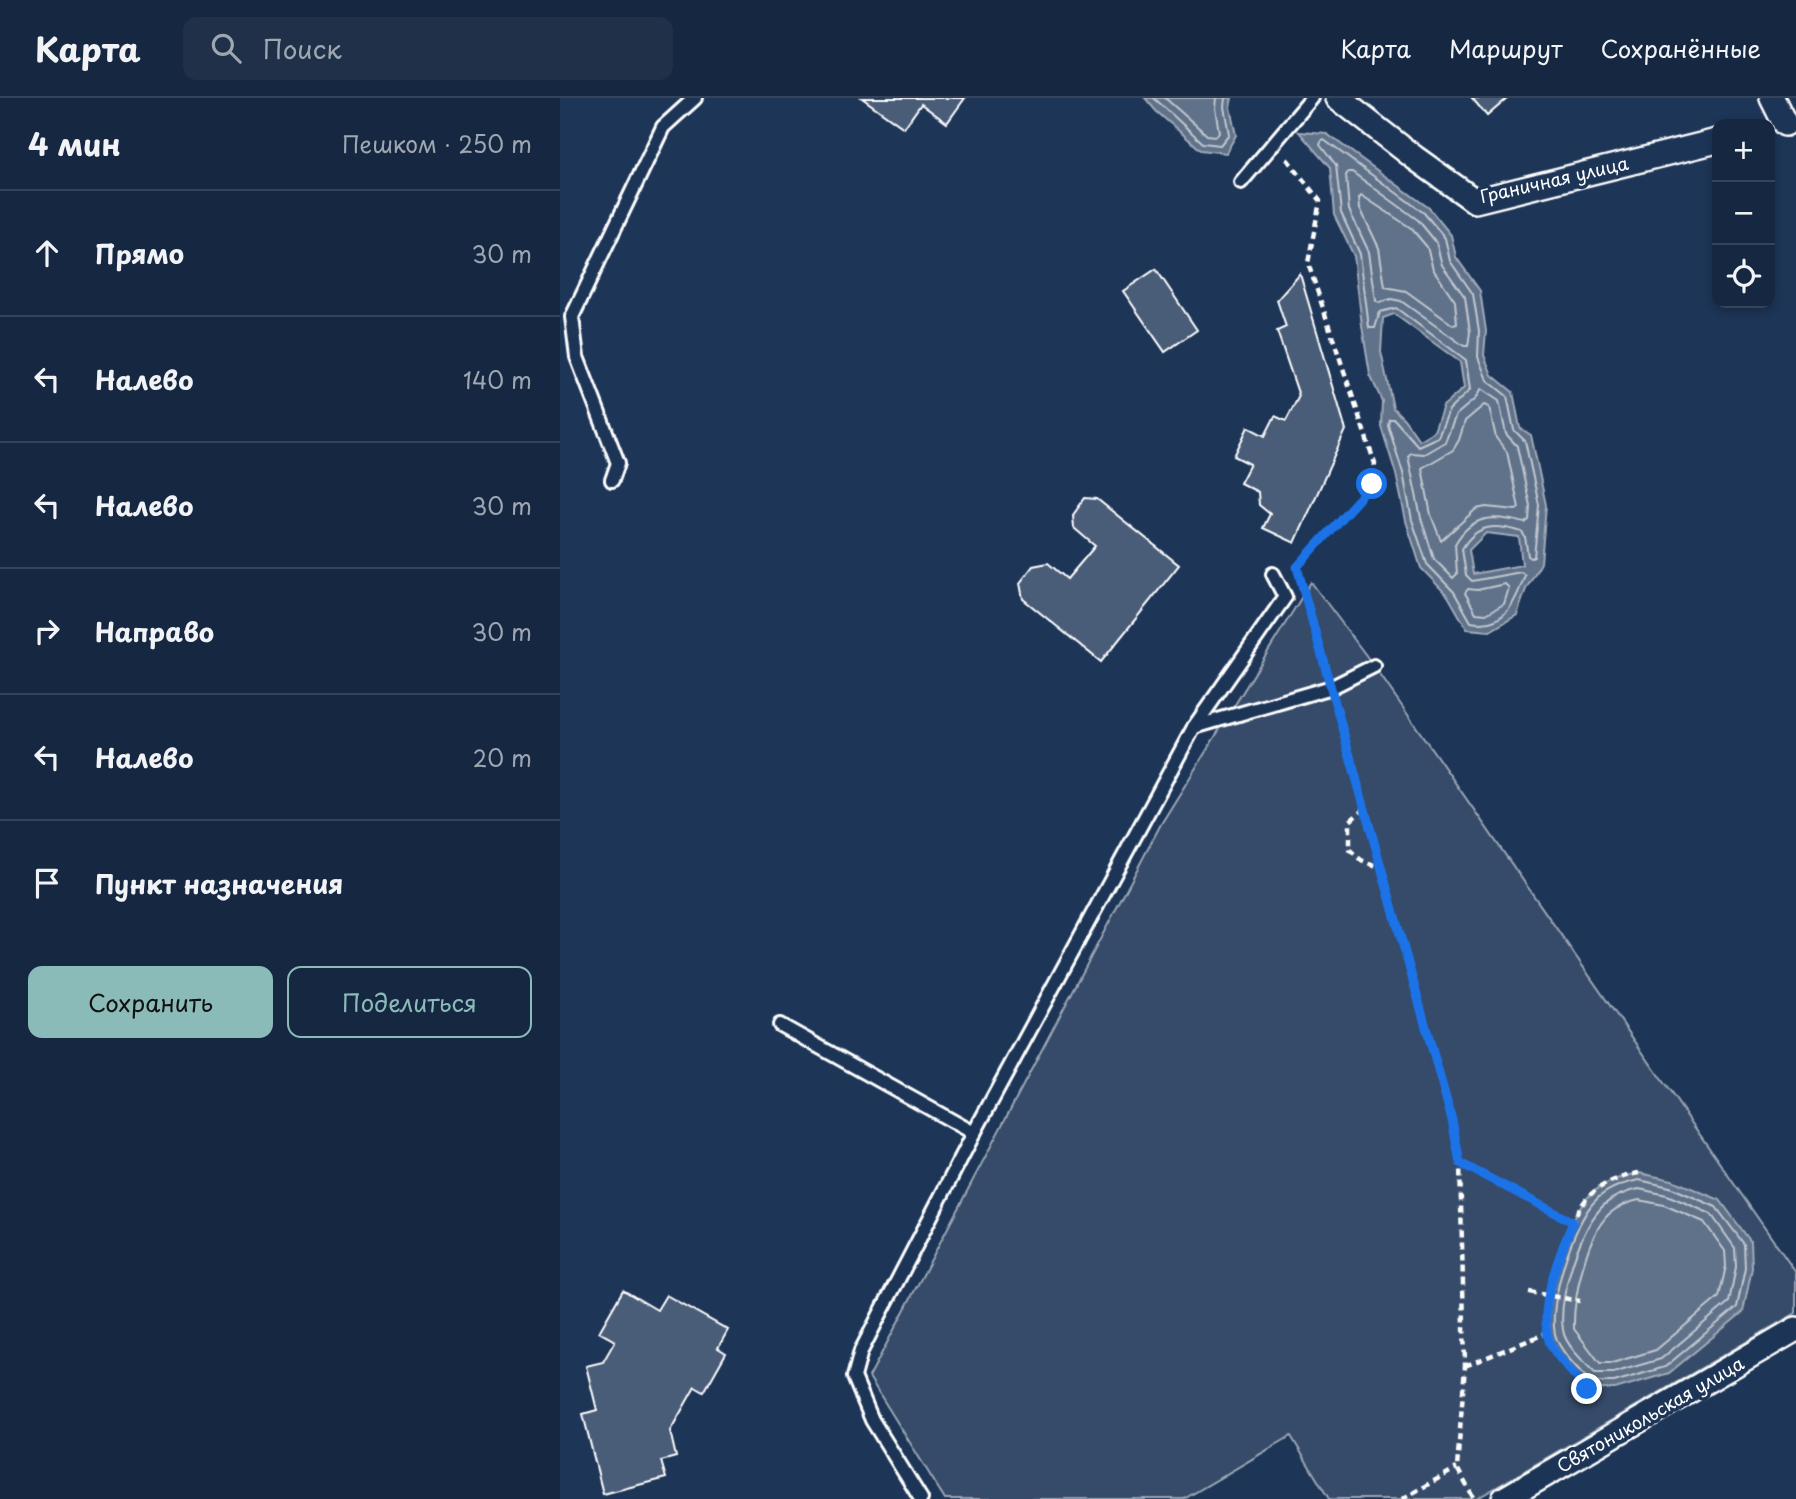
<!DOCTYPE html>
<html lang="ru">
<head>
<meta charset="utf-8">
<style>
	:root { --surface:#162841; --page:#1f3048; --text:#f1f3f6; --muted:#9ea6b1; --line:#35445a; --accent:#8bbbb9 }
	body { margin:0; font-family:"Playpen Sans",sans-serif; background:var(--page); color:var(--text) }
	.controls { position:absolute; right:21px; top:21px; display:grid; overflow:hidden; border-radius:14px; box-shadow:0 4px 10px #0003 }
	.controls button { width:63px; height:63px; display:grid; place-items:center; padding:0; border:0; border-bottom:2px solid var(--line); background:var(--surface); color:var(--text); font:35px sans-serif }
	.stop { position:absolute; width:21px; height:21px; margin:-16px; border:5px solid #1a73e8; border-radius:50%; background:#fff }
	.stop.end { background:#1a73e8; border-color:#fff; box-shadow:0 2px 7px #0008 }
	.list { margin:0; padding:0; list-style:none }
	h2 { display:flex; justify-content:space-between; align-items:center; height:91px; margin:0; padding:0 28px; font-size:30px }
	h2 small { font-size:23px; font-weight:400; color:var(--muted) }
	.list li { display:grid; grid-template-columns:46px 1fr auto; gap:21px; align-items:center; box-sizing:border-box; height:126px; padding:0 28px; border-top:2px solid var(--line) }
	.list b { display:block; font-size:26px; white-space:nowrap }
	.list em { font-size:23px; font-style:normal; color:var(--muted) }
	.actions { display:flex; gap:14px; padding:21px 28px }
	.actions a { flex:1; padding:16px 0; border:2px solid var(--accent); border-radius:14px; text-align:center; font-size:24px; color:var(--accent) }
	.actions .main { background:var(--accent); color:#111 }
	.icon { flex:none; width:38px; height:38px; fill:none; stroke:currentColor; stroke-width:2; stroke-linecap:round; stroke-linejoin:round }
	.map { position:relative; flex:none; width:1236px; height:1401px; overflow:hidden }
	header { display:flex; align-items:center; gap:42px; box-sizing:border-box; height:98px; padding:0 35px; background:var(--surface); border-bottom:2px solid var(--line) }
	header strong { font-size:33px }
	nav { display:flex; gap:38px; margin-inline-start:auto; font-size:24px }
	.search { width:490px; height:63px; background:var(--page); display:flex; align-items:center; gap:18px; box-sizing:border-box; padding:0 24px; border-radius:14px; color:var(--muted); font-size:26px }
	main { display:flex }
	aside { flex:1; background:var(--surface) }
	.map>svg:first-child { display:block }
</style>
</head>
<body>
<header>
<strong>Карта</strong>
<div class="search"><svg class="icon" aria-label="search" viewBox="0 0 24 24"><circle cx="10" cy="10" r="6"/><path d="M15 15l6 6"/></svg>Поиск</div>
<nav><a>Карта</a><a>Маршрут</a><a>Сохранённые</a></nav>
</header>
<main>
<aside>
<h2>4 мин<small>Пешком · 250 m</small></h2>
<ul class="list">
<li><svg class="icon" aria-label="ahead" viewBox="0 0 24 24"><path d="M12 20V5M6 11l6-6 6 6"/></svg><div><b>Прямо</b></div><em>30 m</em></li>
<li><svg class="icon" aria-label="left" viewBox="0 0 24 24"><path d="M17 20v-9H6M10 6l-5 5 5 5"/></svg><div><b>Налево</b></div><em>140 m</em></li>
<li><svg class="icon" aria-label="left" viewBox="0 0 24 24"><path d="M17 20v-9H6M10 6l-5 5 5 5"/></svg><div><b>Налево</b></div><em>30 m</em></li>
<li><svg class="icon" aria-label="right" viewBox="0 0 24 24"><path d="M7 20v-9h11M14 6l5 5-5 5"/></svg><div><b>Направо</b></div><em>30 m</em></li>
<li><svg class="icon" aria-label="left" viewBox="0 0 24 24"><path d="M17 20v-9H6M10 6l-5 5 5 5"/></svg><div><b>Налево</b></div><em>20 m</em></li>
<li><svg class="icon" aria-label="arrive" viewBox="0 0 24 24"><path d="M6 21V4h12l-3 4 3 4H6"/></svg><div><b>Пункт назначения</b></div></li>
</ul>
<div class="actions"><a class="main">Сохранить</a><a>Поделиться</a></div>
</aside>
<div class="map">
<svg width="1236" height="1401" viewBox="0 0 1236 1401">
	<rect width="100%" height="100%" fill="#1d3557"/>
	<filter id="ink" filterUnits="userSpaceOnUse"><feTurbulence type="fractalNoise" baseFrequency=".0143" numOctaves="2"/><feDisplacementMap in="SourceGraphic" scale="14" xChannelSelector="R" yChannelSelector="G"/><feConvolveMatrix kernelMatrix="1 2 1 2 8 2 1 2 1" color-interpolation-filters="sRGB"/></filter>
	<g filter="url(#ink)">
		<!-- green -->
		<polygon fill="#364b69" stroke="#9aa5b4" stroke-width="2" points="751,484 814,568 1236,1175 1236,1215 916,1401 769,1401 731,1338 624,1401 385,1401 309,1279 601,726"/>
		<!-- water -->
		<g fill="#617289" stroke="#a0aab8" stroke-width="2" fill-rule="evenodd">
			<polygon points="585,0 672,0 670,9 676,37 666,55 641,52 596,13"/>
			<path d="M739 34 767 36 869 110 891 137 896 159 920 193 926 233 924 257 932 277 953 294 960 330 971 337 986 407 981 465 966 491 957 517 930 533 907 531 888 498 861 470 846 423 836 376 821 328 822 303 810 277 802 228 794 158 774 117 770 70ZM834 216 900 264 904 290 883 308 874 333 859 342 844 321 833 310 821 254 823 220ZM926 435 959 439 962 467 913 476 909 452Z"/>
			<path d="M1079 1075 1112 1082 1160 1102 1191 1144 1192 1170 1183 1214 1109 1275 1055 1291H1027C1014 1275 995 1259 989 1239 979 1208 1007 1119 1030 1097 1043 1085 1062 1078 1079 1075Z"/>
		</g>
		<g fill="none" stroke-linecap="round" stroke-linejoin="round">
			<!-- shore -->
			<g stroke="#c0c7d0" stroke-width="2">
				<polyline points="594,0 643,45 660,47 669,36 664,9 665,0"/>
				<polyline points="605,0 647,37 656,38 659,34 655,10 656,0"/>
				<path d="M764 42 864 115 885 140 890 163 913 196 919 233 918 259 927 282 947 298 954 332 965 343 979 407 974 459 971 460 968 458 965 439 962 434C936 426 917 425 902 451L906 477 912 483 961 474 965 477C956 503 945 531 911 524L894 494 867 466 852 422 843 375 828 327 829 321H834L858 348 878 339 889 312 910 292 906 262 836 210 820 214 815 230H809L800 156 781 115 776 68 760 47 761 44Z"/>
				<polygon points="788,74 792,74 858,122 876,144 882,167 905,199 910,234 908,248 904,248 841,203 831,201 819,205 816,203 809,154 789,112 786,77"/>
				<polygon points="801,97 851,130 867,149 873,171 895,203 897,226 893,227 846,193 825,189 819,150 800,110 799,100"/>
				<path d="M921 291 939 303 946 336 957 348 970 408 969 422 965 425C934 417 912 416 895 446L897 476 893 480 874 461 861 420 848 358 851 355 864 356 885 344 896 317 915 301Z"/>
				<polygon points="924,307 929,309 936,340 947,354 959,410 956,412 926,409 916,411 881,443 871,417 862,370 893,352 899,342 905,323"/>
				<polygon points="945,486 949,490 944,506 926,516 916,515 905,495 908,491 917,492"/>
				<path d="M1079 1082 1110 1089 1156 1109 1184 1146 1185 1170 1177 1209 1105 1269 1054 1284H1031C1019 1272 999 1253 995 1236 988 1206 1013 1125 1035 1103 1046 1091 1064 1085 1079 1082Z"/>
				<path d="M1079 1091 1107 1097 1151 1116 1175 1150 1176 1169 1169 1204 1101 1261 1053 1275H1035C1025 1265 1005 1247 1003 1232 998 1200 1019 1134 1041 1110 1050 1100 1066 1093 1079 1091Z"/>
				<path d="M1079 1102 1104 1107 1144 1124 1165 1153 1166 1168 1159 1199 1096 1252 1052 1265H1040L1014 1231C1013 1201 1026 1138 1049 1116 1057 1109 1069 1104 1079 1102Z"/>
			</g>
		</g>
		<!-- building -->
		<g fill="#4a5d79" stroke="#fff" stroke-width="2">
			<polygon points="302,0 405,0 387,25 361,6 344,30"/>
			<polygon points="912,0 948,0 927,18"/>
			<polygon points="596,171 637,232 605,254 563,193"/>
			<polygon points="740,176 786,332 735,445 703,430 710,416 699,407 698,394 680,385 690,366 674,358 688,329 705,338 715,318 726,323 739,298 717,233 726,229 717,202"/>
			<polygon points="525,400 537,401 619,467 541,564 463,501 460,485 473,468 488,465 507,481 535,448 514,430 513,417"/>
			<polygon points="63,1192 97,1212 106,1197 168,1232 158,1250 166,1255 144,1294 135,1289 110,1333 116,1359 101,1363 106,1380 43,1396 23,1316 37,1312 26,1268 43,1264 55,1243 39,1234"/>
		</g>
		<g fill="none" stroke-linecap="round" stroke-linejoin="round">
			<!-- service casing -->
			<g stroke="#fff" stroke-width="18">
				<g id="service">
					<polyline points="681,84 752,0"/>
					<polyline points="52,382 58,365 17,259 12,219 103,29 135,0"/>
					<polyline points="634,629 772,589 814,568"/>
					<polyline points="220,927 414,1035"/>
					<polyline points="361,1401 312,1322 294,1279 301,1253 414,1035 634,629 725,499 713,476"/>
				</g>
			</g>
			<!-- minor casing -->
			<g stroke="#fff" stroke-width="28">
				<g id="minor">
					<polyline points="778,0 855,60 915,103 1157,43"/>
					<polyline points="1212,0 1225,26"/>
					<polyline points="944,1401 1236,1231"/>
				</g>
			</g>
			<!-- path -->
			<g stroke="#fff" stroke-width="4.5" stroke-dasharray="7 5" stroke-linecap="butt">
				<polyline points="727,61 760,103 748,165 815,366 812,386 737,469 739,476"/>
				<polyline points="746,501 766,570"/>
				<polyline points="777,609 892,1022 900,1065 905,1268 897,1370 914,1401"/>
				<polyline points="805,710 790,723 790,752 801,762 822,770"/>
				<polyline points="900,1065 1013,1124"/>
				<polyline points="969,1194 1020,1203"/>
				<polyline points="905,1268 987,1235"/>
				<path d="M1027 1291C1014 1275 995 1259 989 1239 979 1208 1007 1119 1030 1097 1043 1085 1062 1078 1079 1075"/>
				<polyline points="842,1401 897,1370"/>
			</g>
			<!-- service -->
			<use href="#service" stroke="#1d3557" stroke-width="12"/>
			<!-- minor -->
			<use href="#minor" stroke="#1d3557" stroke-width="23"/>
		</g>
	</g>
	<g fill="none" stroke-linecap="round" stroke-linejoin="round" filter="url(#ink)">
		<!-- route -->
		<path stroke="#1a73e8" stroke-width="9" d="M812 386 737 469 892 1022 900 1065 1013 1124C1000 1155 974 1217 992 1249 1000 1264 1016 1278 1027 1291"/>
	</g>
	<g text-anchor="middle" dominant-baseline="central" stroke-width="7" stroke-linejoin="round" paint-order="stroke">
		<!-- street labels -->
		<g font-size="18" fill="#fff" stroke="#1d3557">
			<text transform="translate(994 81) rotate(-13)">Граничная улица</text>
			<text transform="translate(1090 1316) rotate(-30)">Святоникольская улица</text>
		</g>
	</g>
</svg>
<div class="controls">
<button>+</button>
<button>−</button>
<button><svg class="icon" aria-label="locate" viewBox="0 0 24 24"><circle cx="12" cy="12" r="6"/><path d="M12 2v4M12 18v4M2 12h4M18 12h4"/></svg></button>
</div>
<div class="stop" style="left:812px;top:386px"></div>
<div class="stop end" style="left:1027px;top:1291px"></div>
</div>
</main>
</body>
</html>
